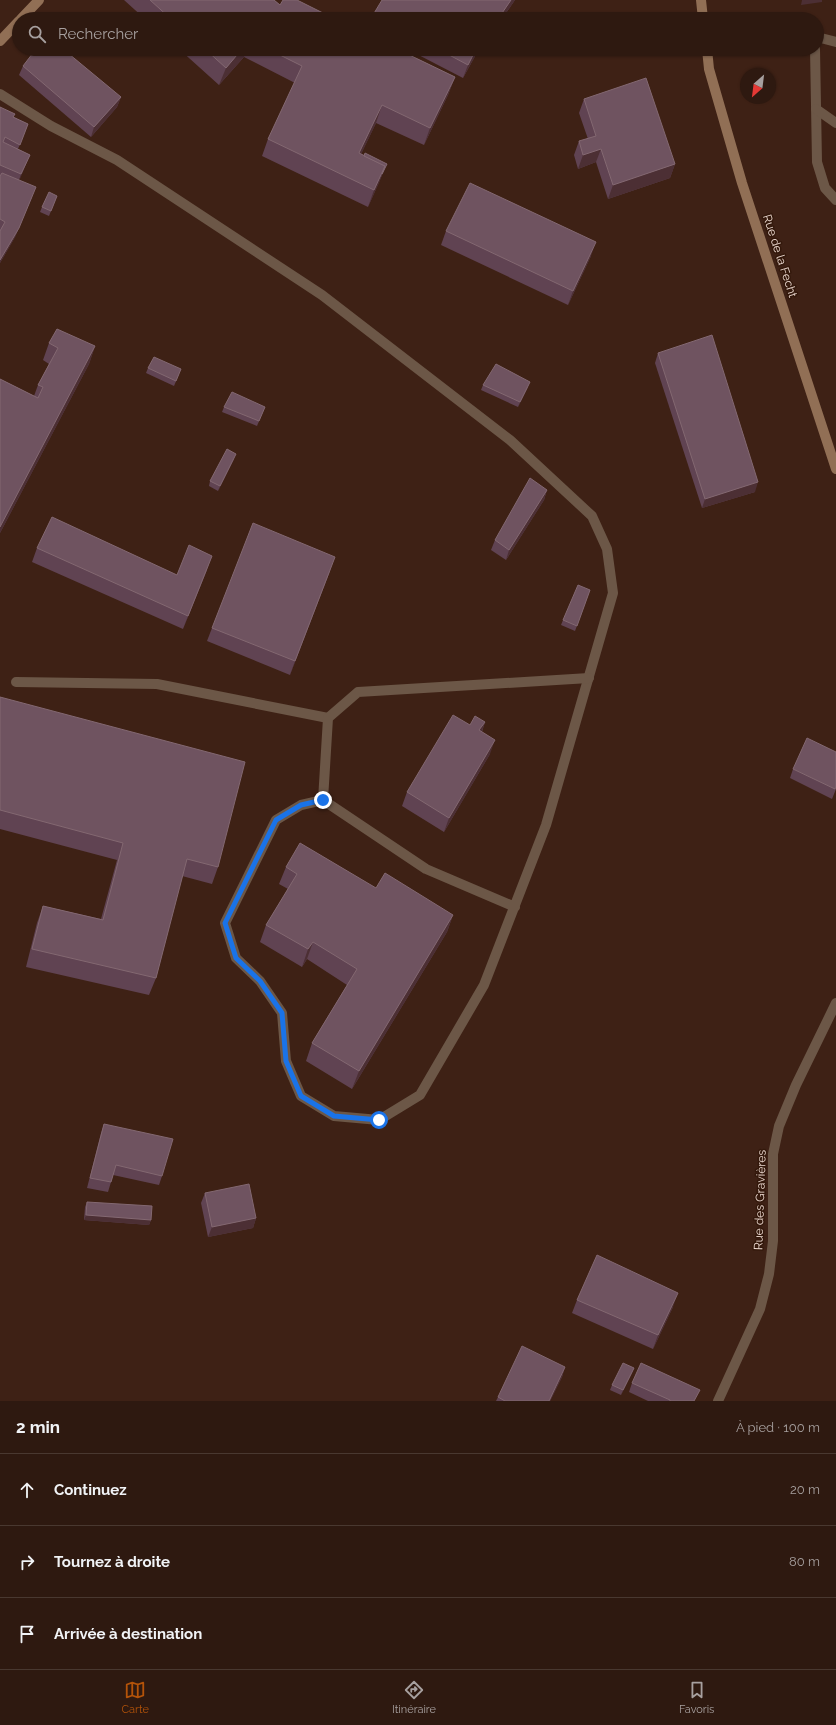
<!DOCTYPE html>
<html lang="fr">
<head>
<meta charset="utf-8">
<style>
	:root { --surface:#2e1910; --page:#362219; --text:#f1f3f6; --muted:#a7a09f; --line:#493830; --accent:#b45309 }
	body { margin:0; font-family:Raleway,sans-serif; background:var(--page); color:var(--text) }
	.compass { position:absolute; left:740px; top:68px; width:36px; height:36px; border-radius:50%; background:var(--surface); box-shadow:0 1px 3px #0004; rotate:208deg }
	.stop { position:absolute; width:12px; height:12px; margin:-9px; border:3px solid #1a73e8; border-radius:50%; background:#fff }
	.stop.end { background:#1a73e8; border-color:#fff; box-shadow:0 1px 4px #0008 }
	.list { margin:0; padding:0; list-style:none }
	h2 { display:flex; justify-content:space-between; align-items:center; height:52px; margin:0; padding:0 16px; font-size:17px }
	h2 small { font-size:13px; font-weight:400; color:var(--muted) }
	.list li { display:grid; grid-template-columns:26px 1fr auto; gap:12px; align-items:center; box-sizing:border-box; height:72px; padding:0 16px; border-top:1px solid var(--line) }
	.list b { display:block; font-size:15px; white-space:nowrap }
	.list em { font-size:13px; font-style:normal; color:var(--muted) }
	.icon { flex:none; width:22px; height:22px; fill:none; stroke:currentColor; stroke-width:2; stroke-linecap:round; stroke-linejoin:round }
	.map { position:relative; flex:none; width:836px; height:1401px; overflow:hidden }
	.search { position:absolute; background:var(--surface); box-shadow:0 1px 3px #0004; left:12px; right:12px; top:12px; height:44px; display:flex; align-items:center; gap:10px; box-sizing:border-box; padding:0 14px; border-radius:22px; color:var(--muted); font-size:15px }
	.sheet { height:268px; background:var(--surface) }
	nav { display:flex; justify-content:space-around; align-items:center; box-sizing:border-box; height:56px; border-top:1px solid var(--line); background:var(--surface); font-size:11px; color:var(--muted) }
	nav a { display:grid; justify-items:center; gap:2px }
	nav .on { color:var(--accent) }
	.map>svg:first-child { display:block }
</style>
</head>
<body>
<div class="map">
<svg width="836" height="1401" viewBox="0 0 836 1401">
	<rect width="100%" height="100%" fill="#3e2115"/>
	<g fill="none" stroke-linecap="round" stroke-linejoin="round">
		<!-- lane -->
		<g stroke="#6c5747" stroke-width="10">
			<polyline points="817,37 836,42"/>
			<polyline points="815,49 817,162 825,188 836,200"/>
			<polyline points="0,94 51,126 117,160 322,295 510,440 592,516 607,549 613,593 546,825 484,985 420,1095 379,1120 334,1116 301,1096 286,1061 282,1013 260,981 236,958 225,923 276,820 301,805 323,800 426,869 515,907"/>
			<polyline points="816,109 836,123"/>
			<polyline points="16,682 157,684 328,718"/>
			<polyline points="323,800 328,718 358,692 589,678"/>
		</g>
		<!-- street -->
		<polyline stroke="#6c5747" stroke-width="10" points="718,1401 760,1309 769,1274 773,1241 773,1154 779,1126 796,1085 836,1003"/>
		<!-- secondary -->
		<g stroke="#916f55" stroke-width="10">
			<polyline points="701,0 703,19"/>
			<polyline points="21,19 39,0"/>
			<polyline points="0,41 19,21"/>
			<polyline points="707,49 709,69 742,183 836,469"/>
		</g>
	</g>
	<!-- wall -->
	<g fill="#604352">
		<polygon points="124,0 274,0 280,5 335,19 145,19"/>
		<polygon points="515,0 502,19 371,19 373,15"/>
		<polygon points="179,49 397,49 455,77 448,95 424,145 376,123 361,154 387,164 368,207 262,156 268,139 295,83 244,57 219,85"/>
		<polygon points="407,49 479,49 463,78"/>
		<polygon points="23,66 121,97 117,107 91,137 19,75"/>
		<polygon points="584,99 675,164 670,178 608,199 596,162 578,169 574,155 579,141 588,139 579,113"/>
		<polygon points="0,107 13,117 28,124 18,149 30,155 19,180 32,197 15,237 0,263"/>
		<polygon points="57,196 49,216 40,212 42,207"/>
		<polygon points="446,231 591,256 568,305 441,245"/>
		<polygon points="49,343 95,346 89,364 0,533 0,379 34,396 38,385 49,364 43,360"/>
		<polygon points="658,353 755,492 702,508 655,363"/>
		<polygon points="148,368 179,374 174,386 146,373"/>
		<polygon points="483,385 528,387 518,407 481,390"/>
		<polygon points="224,407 265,407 257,426 222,412"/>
		<polygon points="234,459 218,491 209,486 210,481"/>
		<polygon points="547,490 544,500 506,560 491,550 495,540"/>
		<polygon points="37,548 177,575 207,570 183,629 32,562"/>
		<polygon points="330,571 290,675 207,641 212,628"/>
		<polygon points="590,590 575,631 561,625 563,620"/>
		<polygon points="0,697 218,867 212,884 182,876 156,978 149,995 26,967 37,923 43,906 101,919 117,860 0,829"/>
		<polygon points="485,722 482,732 490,754 444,832 402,806 407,792"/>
		<polygon points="793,769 836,789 832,799 790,778"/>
		<polygon points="286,867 376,888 453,915 447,932 352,1089 306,1061 312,1043 347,985 307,959 302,967 260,942 266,925 288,889 279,884"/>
		<polygon points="104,1124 162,1176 159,1185 113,1175 111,1182 108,1192 87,1188 101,1133"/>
		<polygon points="205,1193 256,1218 253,1228 208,1237 201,1203"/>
		<polygon points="87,1202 151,1220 149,1225 84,1220 85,1207"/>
		<polygon points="577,1300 673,1307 653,1349 572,1313"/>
		<polygon points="565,1367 562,1377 550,1401 496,1401 498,1397"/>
		<polygon points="634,1368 632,1373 621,1395 610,1390 612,1385"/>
		<polygon points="632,1383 695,1401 648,1401 629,1392"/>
	</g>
	<!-- shaded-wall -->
	<g fill="#4c2f34">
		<polygon points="511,0 515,0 502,19 498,19"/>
		<polygon points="802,0 822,0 822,2 801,5"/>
		<polygon points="242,49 247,49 244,57 219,85 226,68"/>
		<polygon points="476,49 479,49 463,78 468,65"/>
		<polygon points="455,77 448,95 424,145 430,128"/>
		<polygon points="121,97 117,107 91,137 94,127"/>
		<polygon points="382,105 376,123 353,171 359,153"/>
		<polygon points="601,149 596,162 578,169 583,155"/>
		<polygon points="30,155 26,164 18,184 21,174"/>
		<polygon points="675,164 670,178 608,199 613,185"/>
		<polygon points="385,166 379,183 368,207 374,190"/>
		<polygon points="36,187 15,237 0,263 0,260"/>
		<polygon points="596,242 591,256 568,305 573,291"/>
		<polygon points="95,346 89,364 0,533 0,527"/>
		<polygon points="530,382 528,387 518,407 520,402"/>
		<polygon points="236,454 234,459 218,491 220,486"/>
		<polygon points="758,482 755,492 702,508 705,499"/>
		<polygon points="547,490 544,500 506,560 509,550"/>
		<polygon points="212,556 207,570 183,629 188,616"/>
		<polygon points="335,557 330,571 290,675 295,661"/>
		<polygon points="485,722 480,736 479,730"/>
		<polygon points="495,740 490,754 444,832 449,818"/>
		<polygon points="453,915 447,932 352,1089 359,1071"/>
		<polygon points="313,942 307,959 302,967 308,949"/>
		<polygon points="86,1215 151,1220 149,1225 84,1220"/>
		<polygon points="256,1218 253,1228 208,1237 212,1227"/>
		<polygon points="678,1293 673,1307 653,1349 658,1335"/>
		<polygon points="565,1367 562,1377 550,1401 549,1401"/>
		<polygon points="634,1368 632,1373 621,1395 623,1390"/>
	</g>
	<!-- building -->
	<g fill="#6f5360" stroke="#836871">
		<polygon points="150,0 274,0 280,5 283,0 297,0 335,19 171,19"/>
		<polygon points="382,0 511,0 498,19 380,19 373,15"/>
		<polygon points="36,49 63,49 121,97 94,127 23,66"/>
		<polygon points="205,49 242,49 226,68"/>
		<polygon points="268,49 397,49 455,77 430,128 382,105 359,153 385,166 374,190 268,139 302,66"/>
		<polygon points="438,49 476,49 468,65"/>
		<polygon points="646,78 675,164 613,185 601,149 583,155 579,141 596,136 584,99"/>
		<polygon points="0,107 15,114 13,117 28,124 20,145 5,137 3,142 30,155 21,174 0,165"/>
		<polygon points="365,153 387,164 382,174 385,166 364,156"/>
		<polygon points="2,173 36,187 19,228 0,260 0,231 5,222 0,219 0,176"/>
		<polygon points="470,183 596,242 573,291 446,231"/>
		<polygon points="49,192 57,196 51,211 42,207"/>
		<polygon points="57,329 95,346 0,527 0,379 38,398 43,387 38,385 58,348 49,343"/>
		<polygon points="712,335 758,482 705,499 658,353"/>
		<polygon points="154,357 181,369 176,381 148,368"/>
		<polygon points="496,364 530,382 520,402 483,385"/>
		<polygon points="232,392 265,407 259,421 224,407"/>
		<polygon points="227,449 236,454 220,486 210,481"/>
		<polygon points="530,478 547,490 509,550 495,540"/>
		<polygon points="52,517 177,575 189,545 212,556 188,616 37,548"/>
		<polygon points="253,523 335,557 295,661 212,628"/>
		<polygon points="578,585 590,590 577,626 563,620"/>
		<polygon points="0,697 245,762 218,867 187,859 156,978 32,949 43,906 103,920 123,843 0,810"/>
		<polygon points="453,715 470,725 475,716 485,722 479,730 495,740 449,818 407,792"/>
		<polygon points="807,738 836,752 836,787 835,789 793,769"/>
		<polygon points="300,843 376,888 385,873 453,915 359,1071 312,1043 357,969 313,942 308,949 266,925 297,874 286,867"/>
		<polygon points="104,1124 173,1139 162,1176 116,1165 111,1182 90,1178"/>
		<polygon points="249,1184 256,1218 212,1227 205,1193"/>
		<polygon points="87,1202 152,1206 151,1220 86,1215"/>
		<polygon points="597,1255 678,1293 658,1335 577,1300"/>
		<polygon points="522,1346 565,1367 549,1401 505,1401 498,1397"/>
		<polygon points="623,1363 634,1368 623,1390 612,1385"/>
		<polygon points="641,1363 700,1390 694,1401 670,1401 670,1400 632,1383"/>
	</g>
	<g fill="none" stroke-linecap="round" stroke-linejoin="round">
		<!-- route -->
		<polyline stroke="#1a73e8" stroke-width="5" points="323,800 301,805 276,820 225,923 236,958 260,981 282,1013 286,1061 301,1096 334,1116 379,1120"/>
	</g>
	<g text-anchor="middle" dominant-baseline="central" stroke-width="3" stroke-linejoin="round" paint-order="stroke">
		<!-- street labels -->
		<g font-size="12" fill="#ebd8cf" stroke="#33180b">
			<text transform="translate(780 256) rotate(72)">Rue de la Fecht</text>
			<text transform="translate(760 1200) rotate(-88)">Rue des Gravières</text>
		</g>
	</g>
</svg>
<svg class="compass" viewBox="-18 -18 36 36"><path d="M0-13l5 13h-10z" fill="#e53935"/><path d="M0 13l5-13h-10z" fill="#a7a09f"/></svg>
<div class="stop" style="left:379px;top:1120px"></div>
<div class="stop end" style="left:323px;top:800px"></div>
<div class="search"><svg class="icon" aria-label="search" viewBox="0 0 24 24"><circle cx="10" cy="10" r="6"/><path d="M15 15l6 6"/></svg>Rechercher</div>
</div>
<section class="sheet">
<h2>2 min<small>À pied · 100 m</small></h2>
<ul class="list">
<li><svg class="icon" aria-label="ahead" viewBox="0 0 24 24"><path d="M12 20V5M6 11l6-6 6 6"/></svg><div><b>Continuez</b></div><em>20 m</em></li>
<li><svg class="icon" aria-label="right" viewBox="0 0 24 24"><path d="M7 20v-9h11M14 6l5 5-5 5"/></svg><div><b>Tournez à droite</b></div><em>80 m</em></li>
<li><svg class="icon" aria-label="arrive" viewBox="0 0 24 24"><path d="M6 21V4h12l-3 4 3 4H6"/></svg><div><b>Arrivée à destination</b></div></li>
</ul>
</section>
<nav>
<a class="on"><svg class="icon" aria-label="map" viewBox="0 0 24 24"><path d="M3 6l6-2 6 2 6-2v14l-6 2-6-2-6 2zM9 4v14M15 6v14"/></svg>Carte</a>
<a><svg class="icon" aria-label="directions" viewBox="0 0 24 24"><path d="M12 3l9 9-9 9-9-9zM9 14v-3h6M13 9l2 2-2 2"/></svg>Itinéraire</a>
<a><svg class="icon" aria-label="saved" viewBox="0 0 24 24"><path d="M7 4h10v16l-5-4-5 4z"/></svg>Favoris</a>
</nav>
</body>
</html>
